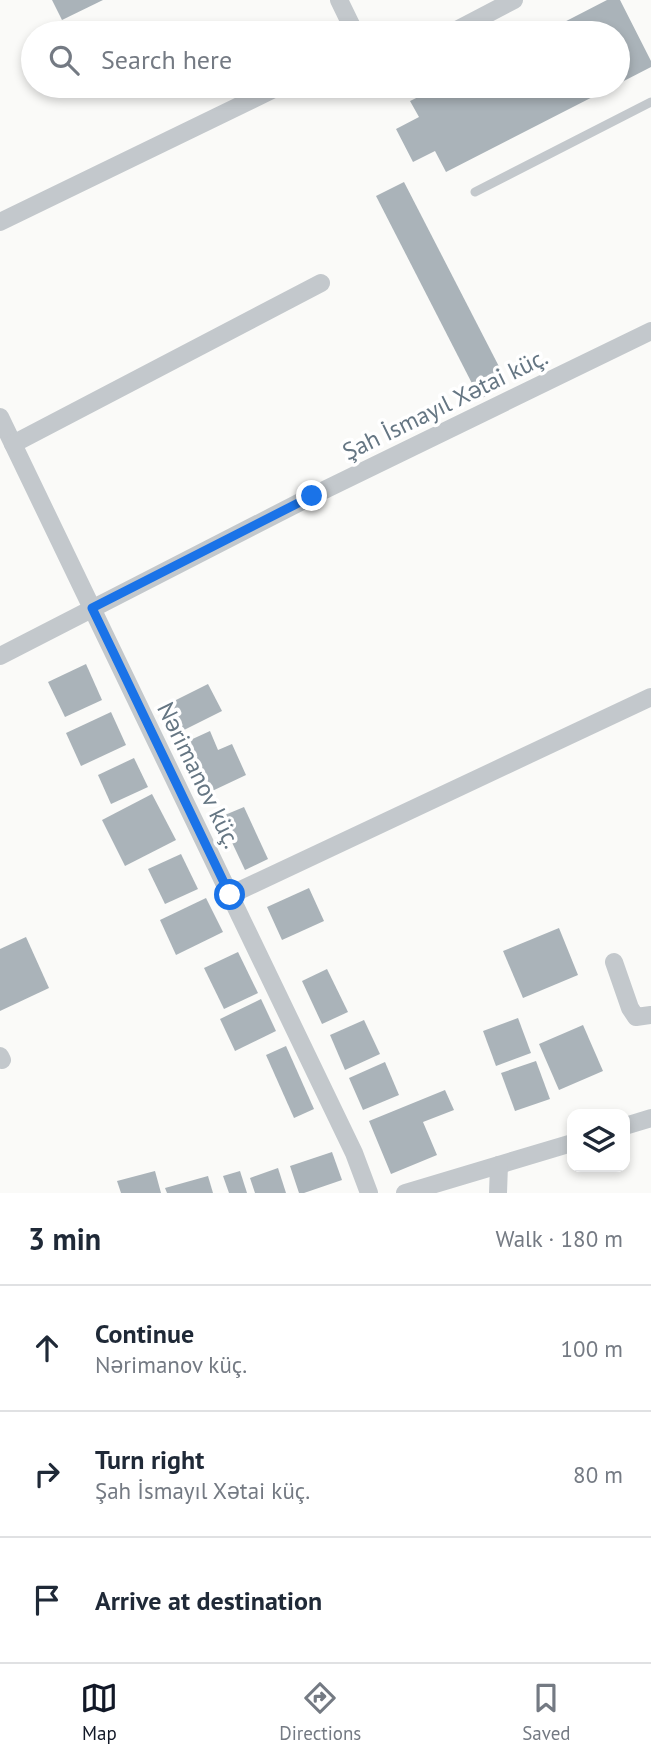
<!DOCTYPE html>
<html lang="en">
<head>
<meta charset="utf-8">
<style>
	:root { --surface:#fff; --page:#f2f2f3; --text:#1f2937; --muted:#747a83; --line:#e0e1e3; --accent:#111827 }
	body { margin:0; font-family:"PT Sans",sans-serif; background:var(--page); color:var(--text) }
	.controls { position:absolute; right:21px; bottom:21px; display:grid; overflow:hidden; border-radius:14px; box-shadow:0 4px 10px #0003 }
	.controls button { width:63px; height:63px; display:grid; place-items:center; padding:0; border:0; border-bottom:2px solid var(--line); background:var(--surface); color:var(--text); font:35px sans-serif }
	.stop { position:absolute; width:21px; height:21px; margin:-16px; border:5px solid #1a73e8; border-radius:50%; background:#fff }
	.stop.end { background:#1a73e8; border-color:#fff; box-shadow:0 2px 7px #0008 }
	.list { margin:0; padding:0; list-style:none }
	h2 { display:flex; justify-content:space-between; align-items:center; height:91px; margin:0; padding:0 28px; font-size:30px }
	h2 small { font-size:23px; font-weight:400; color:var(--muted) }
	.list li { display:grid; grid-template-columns:46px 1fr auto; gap:21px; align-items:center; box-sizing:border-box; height:126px; padding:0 28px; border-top:2px solid var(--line) }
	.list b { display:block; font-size:26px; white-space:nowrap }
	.list p { margin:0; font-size:23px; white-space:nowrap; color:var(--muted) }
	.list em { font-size:23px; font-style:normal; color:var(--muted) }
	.icon { flex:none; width:38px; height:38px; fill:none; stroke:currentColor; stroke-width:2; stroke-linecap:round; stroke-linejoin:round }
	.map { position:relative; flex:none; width:651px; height:1193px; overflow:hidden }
	.search { position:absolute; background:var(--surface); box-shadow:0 4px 10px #0003; left:21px; right:21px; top:21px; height:77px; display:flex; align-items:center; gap:18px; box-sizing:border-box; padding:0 24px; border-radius:38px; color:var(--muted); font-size:26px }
	.sheet { height:469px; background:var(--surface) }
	nav { display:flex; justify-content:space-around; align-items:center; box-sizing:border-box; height:98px; border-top:2px solid var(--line); background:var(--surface); font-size:19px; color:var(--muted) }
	nav a { display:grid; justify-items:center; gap:4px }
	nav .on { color:var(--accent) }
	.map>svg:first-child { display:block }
</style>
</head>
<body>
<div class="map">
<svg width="651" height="1193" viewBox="0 0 651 1193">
	<rect width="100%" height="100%" fill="#fafaf8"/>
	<!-- building -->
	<g fill="#aab3b9">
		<polygon points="52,0 103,0 62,20"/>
		<polygon points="607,0 620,0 651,61 651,67 618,84 618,33 543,33"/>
		<polygon points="441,86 614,86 446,172 435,151 413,162 396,129 419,117 410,101"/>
		<polygon points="404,182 508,384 480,399 376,196"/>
		<polygon points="86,664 102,700 65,717 48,682"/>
		<polygon points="208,684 222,711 176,734 162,707"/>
		<polygon points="111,712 126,745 81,766 66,733"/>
		<polygon points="210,731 218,750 232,744 246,775 210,792 186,742"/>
		<polygon points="134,758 148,787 111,804 98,775"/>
		<polygon points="152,794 176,840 125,866 102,820"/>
		<polygon points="244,807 268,859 245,870 220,817"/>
		<polygon points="181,854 198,889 165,904 148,869"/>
		<polygon points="309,888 324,921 282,940 267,907"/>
		<polygon points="206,898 223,932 176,955 160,920"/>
		<polygon points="559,928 578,975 523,998 503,951"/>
		<polygon points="26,937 49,988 0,1011 0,949"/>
		<polygon points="238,952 258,993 224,1009 204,968"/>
		<polygon points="327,969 348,1012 322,1024 302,981"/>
		<polygon points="261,999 276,1031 235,1051 220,1019"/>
		<polygon points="518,1018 531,1053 496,1066 483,1031"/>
		<polygon points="364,1020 380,1054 345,1070 330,1035"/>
		<polygon points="583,1025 603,1071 559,1090 539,1044"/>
		<polygon points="286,1046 314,1109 294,1118 266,1055"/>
		<polygon points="536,1061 550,1099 515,1111 501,1073"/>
		<polygon points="385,1062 399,1095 363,1110 349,1078"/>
		<polygon points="445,1090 454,1110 423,1122 437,1155 391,1174 369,1121"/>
		<polygon points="332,1152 342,1180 304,1193 299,1193 290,1166"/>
		<polygon points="278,1168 286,1193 255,1193 250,1178"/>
		<polygon points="155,1171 161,1193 121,1193 117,1181"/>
		<polygon points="240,1171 247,1193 229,1193 223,1176"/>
		<polygon points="208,1176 213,1193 167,1193 165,1188"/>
	</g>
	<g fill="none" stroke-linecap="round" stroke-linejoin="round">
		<!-- service -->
		<polyline stroke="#c3c8cc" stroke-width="9" points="475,192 651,102"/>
		<!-- minor -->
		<g stroke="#c3c8cc" stroke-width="18">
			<polyline points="339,0 355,33"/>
			<polyline points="451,33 514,0"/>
			<polyline points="0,222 280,86"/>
			<polyline points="0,417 354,1153 369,1193"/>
			<polyline points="13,444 321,283"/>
			<polyline points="0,656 312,496 651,331"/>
			<polyline points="230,895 651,697"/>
			<polyline points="614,962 630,1008 636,1017 651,1015"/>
			<polyline points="0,1056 2,1060"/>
			<polyline points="625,1126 651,1118"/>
			<polyline points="405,1193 572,1143"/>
			<polyline points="498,1193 499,1165"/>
		</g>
	</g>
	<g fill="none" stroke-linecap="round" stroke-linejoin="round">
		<!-- route -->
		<polyline stroke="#1a73e8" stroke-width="9" points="230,895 92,608 312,496"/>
	</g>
	<g text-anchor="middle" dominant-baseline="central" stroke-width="7" stroke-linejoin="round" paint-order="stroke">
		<!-- street labels -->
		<g font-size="24" fill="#657683" stroke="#fff">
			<text transform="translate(445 404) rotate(-26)">Şah İsmayıl Xətai küç.</text>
			<text transform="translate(199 775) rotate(64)">Nərimanov küç.</text>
		</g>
	</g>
</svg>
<div class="controls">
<button><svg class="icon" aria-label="layers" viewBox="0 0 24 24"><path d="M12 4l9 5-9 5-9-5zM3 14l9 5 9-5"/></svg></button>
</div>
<div class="stop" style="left:230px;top:895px"></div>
<div class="stop end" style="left:312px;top:496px"></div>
<div class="search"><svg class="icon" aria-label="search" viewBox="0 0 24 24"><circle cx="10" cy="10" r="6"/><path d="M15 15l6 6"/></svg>Search here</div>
</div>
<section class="sheet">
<h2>3 min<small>Walk · 180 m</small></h2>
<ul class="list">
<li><svg class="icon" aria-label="ahead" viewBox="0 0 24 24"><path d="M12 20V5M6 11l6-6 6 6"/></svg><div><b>Continue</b><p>Nərimanov küç.</p></div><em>100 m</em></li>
<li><svg class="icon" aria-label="right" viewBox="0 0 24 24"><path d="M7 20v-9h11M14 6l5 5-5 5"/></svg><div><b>Turn right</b><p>Şah İsmayıl Xətai küç.</p></div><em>80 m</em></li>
<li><svg class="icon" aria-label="arrive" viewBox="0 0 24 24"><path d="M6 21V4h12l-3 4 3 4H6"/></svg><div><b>Arrive at destination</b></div></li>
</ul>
</section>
<nav>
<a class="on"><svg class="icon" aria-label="map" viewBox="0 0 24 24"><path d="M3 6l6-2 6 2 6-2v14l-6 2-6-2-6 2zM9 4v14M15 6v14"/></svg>Map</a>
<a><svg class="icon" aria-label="directions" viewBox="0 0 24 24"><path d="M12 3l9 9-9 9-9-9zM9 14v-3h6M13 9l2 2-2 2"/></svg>Directions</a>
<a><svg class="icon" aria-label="saved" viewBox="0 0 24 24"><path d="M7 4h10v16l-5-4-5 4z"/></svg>Saved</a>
</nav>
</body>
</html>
